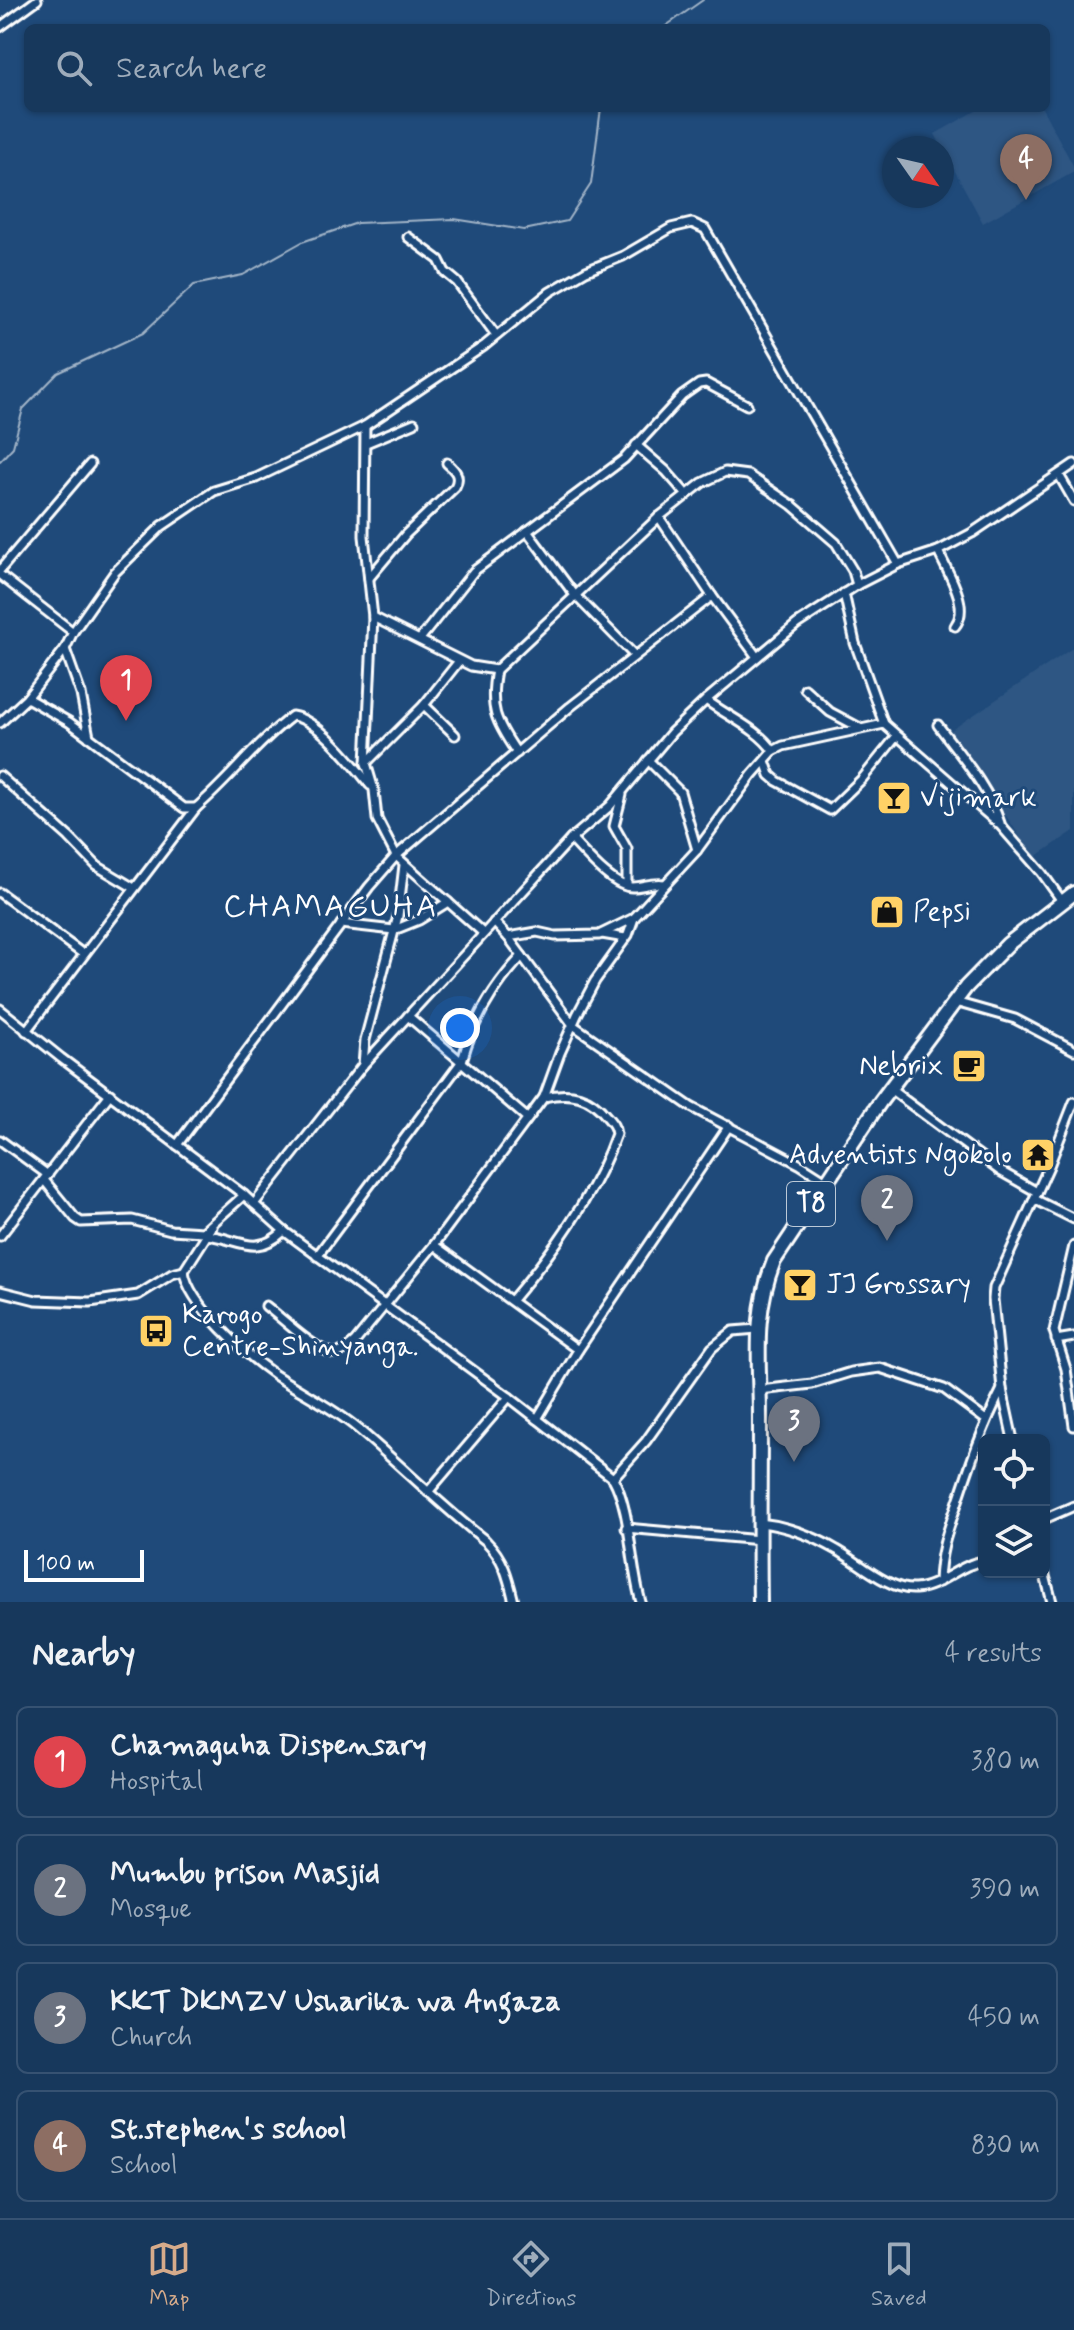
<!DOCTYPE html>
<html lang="en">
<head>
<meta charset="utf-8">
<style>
	:root { --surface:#17385c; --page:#244365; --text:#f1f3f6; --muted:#9eacbb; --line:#365272; --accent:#d6ab8b }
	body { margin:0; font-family:Mynerve,sans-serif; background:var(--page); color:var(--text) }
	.controls { position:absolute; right:24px; bottom:24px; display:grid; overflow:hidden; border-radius:12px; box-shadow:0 2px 6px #0004 }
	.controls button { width:72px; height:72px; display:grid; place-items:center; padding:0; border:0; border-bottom:2px solid var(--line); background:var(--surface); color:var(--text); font:40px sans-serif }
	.compass { position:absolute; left:882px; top:136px; width:72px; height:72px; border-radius:50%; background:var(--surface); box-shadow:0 2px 6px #0004; rotate:124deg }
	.scale { position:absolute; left:24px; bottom:20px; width:120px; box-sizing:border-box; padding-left:8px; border:4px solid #fff; border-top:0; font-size:22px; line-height:28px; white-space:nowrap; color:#fff; -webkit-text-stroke:6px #1f4a7a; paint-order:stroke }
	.you { position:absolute; left:460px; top:1028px; width:28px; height:28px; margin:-20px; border:6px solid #fff; border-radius:50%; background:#1a73e8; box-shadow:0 0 0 12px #1a73e833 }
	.badge { display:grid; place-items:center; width:52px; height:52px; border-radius:50%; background:var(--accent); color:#fff; font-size:26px; font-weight:700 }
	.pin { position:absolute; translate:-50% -66px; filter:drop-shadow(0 2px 4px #0008) }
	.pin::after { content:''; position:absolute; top:42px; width:28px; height:24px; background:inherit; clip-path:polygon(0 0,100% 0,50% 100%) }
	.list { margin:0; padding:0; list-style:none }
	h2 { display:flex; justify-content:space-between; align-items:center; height:104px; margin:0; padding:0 32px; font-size:34px }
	h2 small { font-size:26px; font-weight:400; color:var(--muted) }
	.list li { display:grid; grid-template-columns:52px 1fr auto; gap:24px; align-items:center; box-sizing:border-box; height:112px; margin:0 16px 16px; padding:0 16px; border:2px solid var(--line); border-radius:12px }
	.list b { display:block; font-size:30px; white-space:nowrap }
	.list p { margin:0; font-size:26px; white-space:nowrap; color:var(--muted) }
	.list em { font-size:26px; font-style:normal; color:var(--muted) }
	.icon { flex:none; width:44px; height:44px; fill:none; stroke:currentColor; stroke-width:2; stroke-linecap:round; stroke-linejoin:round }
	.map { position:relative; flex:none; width:1074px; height:1602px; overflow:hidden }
	.search { position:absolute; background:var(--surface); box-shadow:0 2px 6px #0004; left:24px; right:24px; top:24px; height:88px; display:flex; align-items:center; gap:20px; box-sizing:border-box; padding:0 28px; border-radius:12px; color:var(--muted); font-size:30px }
	.sheet { height:616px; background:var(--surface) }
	nav { display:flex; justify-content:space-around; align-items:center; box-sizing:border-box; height:112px; border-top:2px solid var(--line); background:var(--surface); font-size:22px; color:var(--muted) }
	nav a { display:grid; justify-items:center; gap:4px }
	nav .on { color:var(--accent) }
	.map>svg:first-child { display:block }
</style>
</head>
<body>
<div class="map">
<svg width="1074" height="1602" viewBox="0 0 1074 1602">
	<rect width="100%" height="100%" fill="#1f4a7a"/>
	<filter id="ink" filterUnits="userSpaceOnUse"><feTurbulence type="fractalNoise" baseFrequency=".0125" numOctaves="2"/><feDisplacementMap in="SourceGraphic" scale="16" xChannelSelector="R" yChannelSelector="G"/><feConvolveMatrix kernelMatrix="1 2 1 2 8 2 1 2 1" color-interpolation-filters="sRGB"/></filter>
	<g filter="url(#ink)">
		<!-- built -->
		<g fill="#2e5683">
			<polygon points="981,108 1042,108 1074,167 1074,172 983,223 935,134"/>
			<polygon points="1074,647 1074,831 1034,858 950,731"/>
		</g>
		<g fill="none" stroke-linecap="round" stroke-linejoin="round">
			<!-- stream -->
			<g stroke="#a3b5c8" stroke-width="2">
				<polyline points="663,28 703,0"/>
				<polyline points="0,461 13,447 23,409 58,373 143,333 194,285 243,275 302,242 357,223 454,219 524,230 567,221 591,184 601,108"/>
			</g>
			<!-- minor casing -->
			<g stroke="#fff" stroke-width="13">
				<g id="minor">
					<polyline points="0,27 37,0"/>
					<polyline points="408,237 439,260 445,272 457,282 496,335"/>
					<polyline points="365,426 364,536 373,617 366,763 374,790 377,819 396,856 483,933"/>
					<polyline points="366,443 414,423"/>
					<polyline points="636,445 666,471 686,494"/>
					<polyline points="1059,475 1074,501"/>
					<polyline points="659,517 712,596"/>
					<polyline points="527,531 574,594 634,655"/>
					<path d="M938 551C947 572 971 606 955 626"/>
					<polyline points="0,570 90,464"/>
					<polyline points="0,575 73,632"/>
					<path d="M369 578 406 534 455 487C461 476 455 470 447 463"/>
					<polyline points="844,593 855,643 884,724 1000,825 1042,873 1062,901"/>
					<polyline points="373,617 471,666 496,670 659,517 702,483 725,472 748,475 792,505 836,543 853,571 857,585"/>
					<polyline points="420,639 474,571 624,459 682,396 699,384 706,383 747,405"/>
					<polyline points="65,649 81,694 89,737"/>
					<path d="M496 670C489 708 495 721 517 753"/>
					<polyline points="805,689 830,712 860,728"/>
					<path d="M27 698 69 722 184 808H196C230 779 256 743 292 716 318 719 354 765 370 785"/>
					<path d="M706 700C727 716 760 730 773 751"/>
					<polyline points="424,705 455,735"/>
					<polyline points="0,723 27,698 65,649 73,632 115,572 162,526 214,491 256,478 365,426 484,346 550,292 586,271 623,256 671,228 692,223 705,229 898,564"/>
					<path d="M938 725C960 755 988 786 1000 823"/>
					<polyline points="648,760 680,792 697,850"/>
					<polyline points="765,761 770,775 777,781 830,810 862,779 896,737"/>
					<polyline points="366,763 424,705 459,661"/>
					<polyline points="0,776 69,837 97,866 134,888"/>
					<polyline points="622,795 614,826 627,849 627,886"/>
					<path d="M571 839C584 852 612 887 632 887 643 887 652 882 664 884"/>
					<polyline points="0,893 83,954"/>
					<polyline points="494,922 508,937 573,1025 691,1107 801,1165 826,1181"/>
					<polyline points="341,924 394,930 419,920 448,902"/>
					<polyline points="602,934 625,938"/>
					<polyline points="508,937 537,932 555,936 599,935 634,918"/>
					<polyline points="955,1002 1015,1019 1074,1050"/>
					<path d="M0 1009 61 1058 244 1195 284 1231 509 1397 613 1478C631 1510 630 1565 641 1602"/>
					<polyline points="408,1016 527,1118"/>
					<polyline points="26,1031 196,808"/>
					<polyline points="363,1065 365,1040 398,916 404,865"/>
					<polyline points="890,1089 1000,1171 1037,1192"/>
					<polyline points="0,1140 48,1175"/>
					<polyline points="177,1145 369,887 396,856 570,707 712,596 757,657"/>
					<polyline points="44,1180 75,1218 81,1222 132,1220 171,1230 203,1232 244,1195"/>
					<polyline points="1034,1199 1074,1219"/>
					<polyline points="254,1204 363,1065 571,839 610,806 672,732 706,700 797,624 857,585 898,564 938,551 972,533 1074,464"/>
					<path d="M212 1227 184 1271C188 1305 248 1356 275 1375 302 1393 332 1407 357 1428 401 1465 441 1506 486 1541 504 1559 508 1577 514 1602"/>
					<path d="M207 1235C240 1239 255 1258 284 1231"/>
					<polyline points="0,1236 110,1094"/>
					<polyline points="434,1245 578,1350"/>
					<polyline points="1074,1246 1054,1331 1066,1369 1074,1426"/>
					<path d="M317 1256 462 1061C473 1020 493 987 522 956"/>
					<polyline points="0,1291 36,1300 90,1302 138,1295 172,1274 184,1271"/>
					<path d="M512 1300C553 1252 595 1194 616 1134 615 1126 612 1123 607 1117 590 1095 571 1091 544 1097"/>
					<path d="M266 1306C282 1318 314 1350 333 1353 342 1354 349 1347 355 1342L434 1245 544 1097 560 1053 577 1015 595 981 628 935 634 918 697 850 752 775 773 751 783 746 884 724"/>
					<polyline points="1056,1340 1074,1337"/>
					<polyline points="760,1390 812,1384 851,1372 880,1368 944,1389 986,1420"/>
					<polyline points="537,1419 578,1350 729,1126"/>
					<polyline points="1013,1440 1002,1389 993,1299 994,1288 1049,1166 1074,1102"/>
					<polyline points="613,1478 646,1441 712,1348 733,1331 757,1329"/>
					<polyline points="428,1492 509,1397"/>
					<polyline points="1044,1519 1074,1506"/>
					<path d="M760 1523C788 1526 813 1536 837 1550 857 1561 890 1591 915 1589 941 1587 959 1564 984 1561"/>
					<polyline points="626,1528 760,1540"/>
					<polyline points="1044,1572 1052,1602"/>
					<path d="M939 1582C940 1551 947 1533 957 1504 970 1464 983 1426 1002 1389"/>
				</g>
			</g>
			<!-- trunk casing -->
			<g stroke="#fff" stroke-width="18">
				<path id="trunk" d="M760 1602C759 1541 760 1479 760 1418 760 1361 752 1317 774 1261L880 1102 966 987 1008 944 1074 893"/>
			</g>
			<!-- minor -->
			<use href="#minor" stroke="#1f4a7a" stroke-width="7"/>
			<!-- trunk -->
			<use href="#trunk" stroke="#1f4a7a" stroke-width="12"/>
		</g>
	</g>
	<!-- icons -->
	<defs>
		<g id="bar-square" transform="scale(1.8)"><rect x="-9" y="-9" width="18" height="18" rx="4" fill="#ffd166" stroke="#1f4a7a"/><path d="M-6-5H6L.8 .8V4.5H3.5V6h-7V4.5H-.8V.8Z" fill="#111"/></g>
		<g id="shop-square" transform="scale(1.8)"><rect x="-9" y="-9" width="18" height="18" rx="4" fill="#ffd166" stroke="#1f4a7a"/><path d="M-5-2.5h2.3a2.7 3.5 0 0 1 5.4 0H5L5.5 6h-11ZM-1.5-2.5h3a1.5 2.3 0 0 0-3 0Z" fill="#111"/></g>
		<g id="cafe-square" transform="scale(1.8)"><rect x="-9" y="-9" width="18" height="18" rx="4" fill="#ffd166" stroke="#1f4a7a"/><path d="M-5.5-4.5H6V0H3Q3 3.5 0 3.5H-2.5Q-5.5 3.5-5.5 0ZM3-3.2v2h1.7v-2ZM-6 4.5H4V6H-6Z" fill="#111"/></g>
		<g id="temple-square" transform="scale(1.8)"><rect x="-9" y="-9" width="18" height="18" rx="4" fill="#ffd166" stroke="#1f4a7a"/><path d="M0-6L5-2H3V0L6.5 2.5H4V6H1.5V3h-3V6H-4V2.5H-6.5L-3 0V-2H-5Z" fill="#111"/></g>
		<g id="bus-square" transform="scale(1.8)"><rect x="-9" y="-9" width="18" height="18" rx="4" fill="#ffd166" stroke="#1f4a7a"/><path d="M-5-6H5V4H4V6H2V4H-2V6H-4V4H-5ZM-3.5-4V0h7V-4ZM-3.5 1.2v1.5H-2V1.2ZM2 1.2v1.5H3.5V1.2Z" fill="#111"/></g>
	</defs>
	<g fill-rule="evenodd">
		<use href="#bar-square" x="894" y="798"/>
		<use href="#shop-square" x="887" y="912"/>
		<use href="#cafe-square" x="969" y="1066"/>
		<use href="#temple-square" x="1038" y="1155"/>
		<use href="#bar-square" x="800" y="1285"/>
		<use href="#bus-square" x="156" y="1331"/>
	</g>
	<g text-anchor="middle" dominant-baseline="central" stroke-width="6" stroke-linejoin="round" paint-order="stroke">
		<!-- shield labels -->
		<rect fill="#1f4a7a" stroke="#bcc9d7" stroke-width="2" x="787" y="1182" width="48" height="44" rx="6"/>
		<g font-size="26" font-weight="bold" fill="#fff">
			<text x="811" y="1204">T8</text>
		</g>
		<!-- poi labels -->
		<g font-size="28" fill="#fff" stroke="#1f4a7a" text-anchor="start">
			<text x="920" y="798">Vijimark</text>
			<text x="913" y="912">Pepsi</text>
			<text x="943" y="1066" text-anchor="end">Nebrix</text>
			<text x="1012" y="1155" text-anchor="end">Adventists Ngokolo</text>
			<text x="826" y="1285">JJ Grossary</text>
			<text x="182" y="1315">Karogo<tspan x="182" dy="32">Centre-Shinyanga.</tspan></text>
		</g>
		<!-- quarter labels -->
		<g font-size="32" letter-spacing="2" fill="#fff" stroke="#1f4a7a">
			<text x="331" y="907">CHAMAGUHA</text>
		</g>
	</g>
</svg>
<div class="controls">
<button><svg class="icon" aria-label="locate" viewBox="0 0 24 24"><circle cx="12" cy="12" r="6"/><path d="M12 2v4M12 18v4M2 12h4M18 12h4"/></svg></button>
<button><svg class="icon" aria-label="layers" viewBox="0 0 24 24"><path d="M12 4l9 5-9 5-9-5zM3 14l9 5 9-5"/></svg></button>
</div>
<svg class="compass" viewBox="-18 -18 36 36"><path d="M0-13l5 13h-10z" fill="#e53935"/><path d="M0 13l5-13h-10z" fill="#9eacbb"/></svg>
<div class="scale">100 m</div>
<div class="you"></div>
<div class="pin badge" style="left:126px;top:721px;background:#e0444e">1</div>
<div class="pin badge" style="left:887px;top:1241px;background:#6b7280">2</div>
<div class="pin badge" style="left:794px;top:1462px;background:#6b7280">3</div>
<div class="pin badge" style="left:1026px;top:200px;background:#8d6e63">4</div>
<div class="search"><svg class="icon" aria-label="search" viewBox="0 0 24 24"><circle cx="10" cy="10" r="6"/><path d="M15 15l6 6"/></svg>Search here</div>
</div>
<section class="sheet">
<h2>Nearby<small>4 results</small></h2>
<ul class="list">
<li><span class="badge" style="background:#e0444e">1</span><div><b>Chamaguha Dispensary</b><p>Hospital</p></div><em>380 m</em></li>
<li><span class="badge" style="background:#6b7280">2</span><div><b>Mumbu prison Masjid</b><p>Mosque</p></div><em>390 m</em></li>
<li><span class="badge" style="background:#6b7280">3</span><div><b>KKT DKMZV Usharika wa Angaza</b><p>Church</p></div><em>450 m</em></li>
<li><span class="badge" style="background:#8d6e63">4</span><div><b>St.stephen's school</b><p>School</p></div><em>830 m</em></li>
</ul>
</section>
<nav>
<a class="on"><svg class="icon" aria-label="map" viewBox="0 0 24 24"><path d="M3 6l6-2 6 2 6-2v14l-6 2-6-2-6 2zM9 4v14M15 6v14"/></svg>Map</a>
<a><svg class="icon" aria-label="directions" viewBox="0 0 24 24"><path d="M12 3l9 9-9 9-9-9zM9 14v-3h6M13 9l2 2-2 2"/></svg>Directions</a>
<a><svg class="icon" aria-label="saved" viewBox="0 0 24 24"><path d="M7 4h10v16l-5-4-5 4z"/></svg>Saved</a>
</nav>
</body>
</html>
